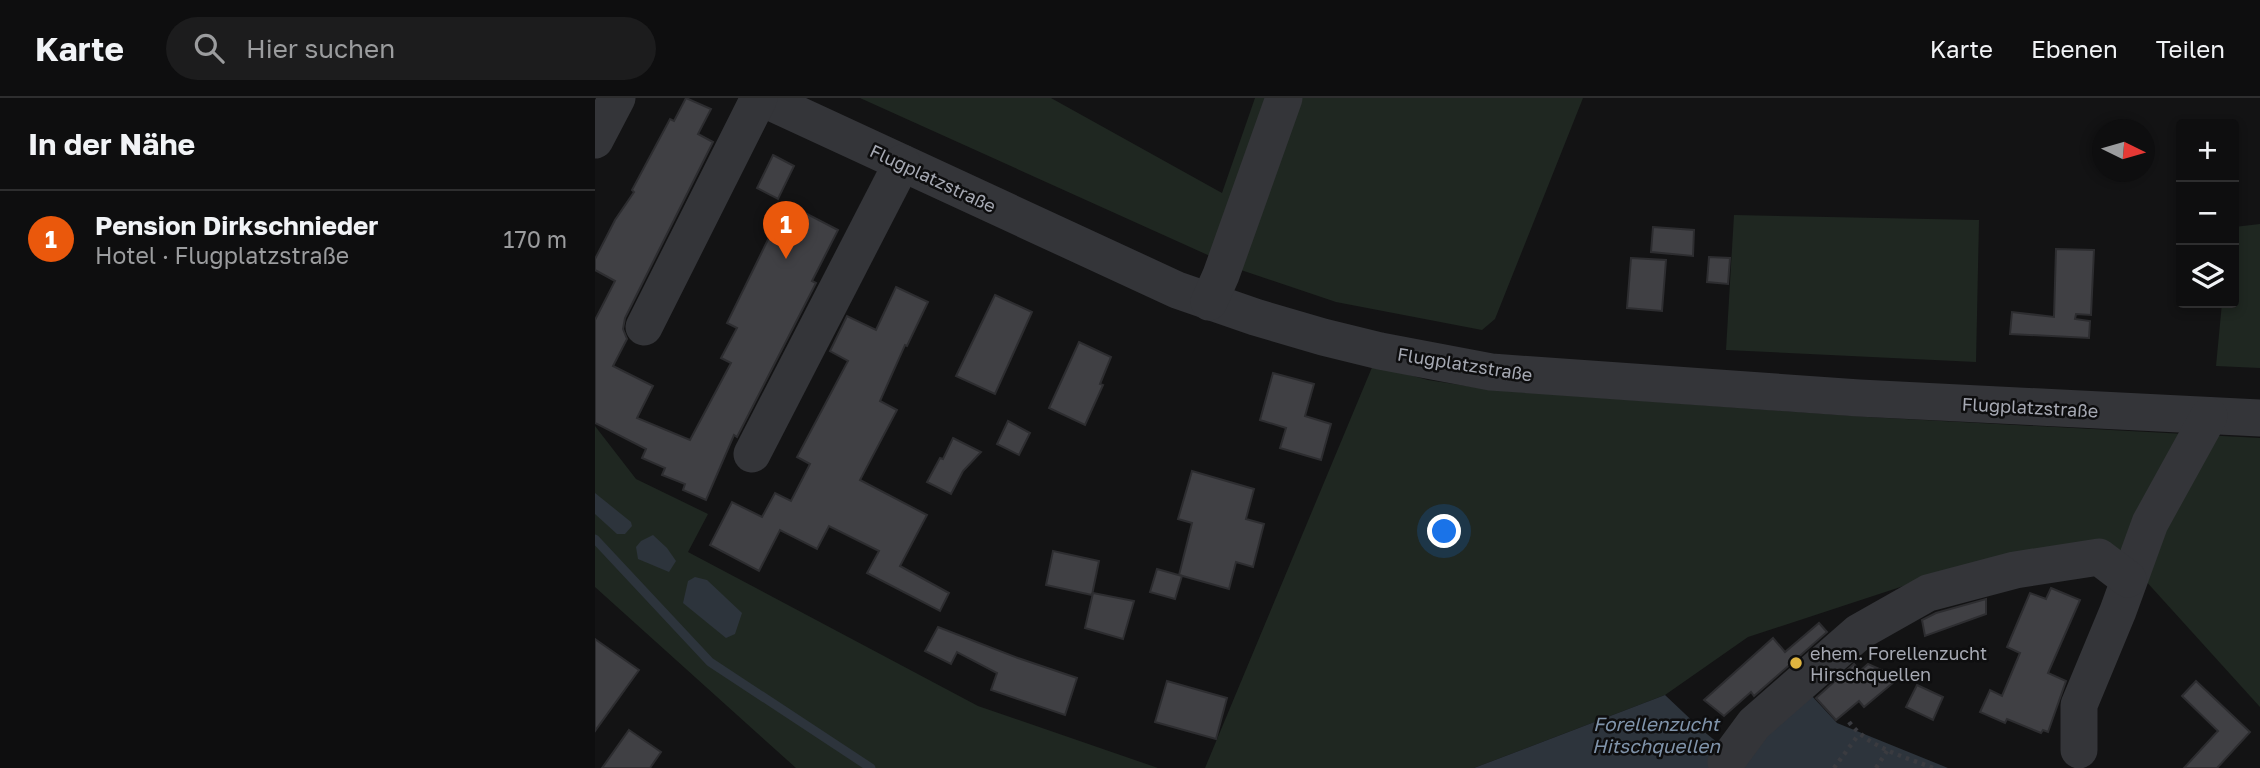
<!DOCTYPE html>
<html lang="de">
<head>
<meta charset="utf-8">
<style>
	:root { --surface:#0e0e0f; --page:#1c1c1d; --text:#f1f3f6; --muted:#9b9c9e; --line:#2e2e2f; --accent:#ea580c }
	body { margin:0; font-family:"Golos Text",sans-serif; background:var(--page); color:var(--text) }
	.controls { position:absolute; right:21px; top:21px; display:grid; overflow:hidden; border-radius:7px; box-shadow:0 4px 10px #0003 }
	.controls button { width:63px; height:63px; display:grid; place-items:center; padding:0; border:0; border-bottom:2px solid var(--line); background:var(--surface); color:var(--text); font:35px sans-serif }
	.compass { position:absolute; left:1497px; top:21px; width:63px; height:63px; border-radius:50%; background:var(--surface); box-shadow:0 4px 10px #0003; rotate:95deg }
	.you { position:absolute; left:850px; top:434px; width:24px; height:24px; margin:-18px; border:5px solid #fff; border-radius:50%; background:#1a73e8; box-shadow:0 0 0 10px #1a73e833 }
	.badge { display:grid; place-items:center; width:46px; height:46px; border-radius:50%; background:var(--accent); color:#fff; font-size:23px; font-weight:700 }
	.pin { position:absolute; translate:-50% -58px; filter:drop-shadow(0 2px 4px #0008) }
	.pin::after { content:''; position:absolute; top:37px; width:24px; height:21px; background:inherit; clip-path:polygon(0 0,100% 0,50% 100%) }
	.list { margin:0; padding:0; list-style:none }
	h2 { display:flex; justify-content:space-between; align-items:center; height:91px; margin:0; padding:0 28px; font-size:30px }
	h2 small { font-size:23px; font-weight:400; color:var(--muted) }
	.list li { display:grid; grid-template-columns:46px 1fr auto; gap:21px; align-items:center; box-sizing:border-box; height:98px; padding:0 28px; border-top:2px solid var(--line) }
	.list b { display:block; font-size:26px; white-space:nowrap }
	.list p { margin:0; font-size:23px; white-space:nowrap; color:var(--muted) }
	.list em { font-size:23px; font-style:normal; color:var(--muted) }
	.icon { flex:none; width:38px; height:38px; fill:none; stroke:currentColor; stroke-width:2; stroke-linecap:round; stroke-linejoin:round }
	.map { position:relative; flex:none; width:1665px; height:670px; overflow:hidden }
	header { display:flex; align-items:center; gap:42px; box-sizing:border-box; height:98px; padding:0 35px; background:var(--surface); border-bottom:2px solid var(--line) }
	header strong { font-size:33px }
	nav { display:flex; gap:38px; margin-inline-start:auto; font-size:24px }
	.search { width:490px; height:63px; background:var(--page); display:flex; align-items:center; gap:18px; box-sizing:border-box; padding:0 24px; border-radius:38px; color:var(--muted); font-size:26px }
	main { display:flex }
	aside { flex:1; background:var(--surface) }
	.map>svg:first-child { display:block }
</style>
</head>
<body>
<header>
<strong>Karte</strong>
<div class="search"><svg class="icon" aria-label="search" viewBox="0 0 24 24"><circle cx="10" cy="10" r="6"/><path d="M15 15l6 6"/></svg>Hier suchen</div>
<nav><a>Karte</a><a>Ebenen</a><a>Teilen</a></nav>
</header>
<main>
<aside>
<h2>In der Nähe<small></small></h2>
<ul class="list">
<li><span class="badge">1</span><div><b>Pension Dirkschnieder</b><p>Hotel · Flugplatzstraße</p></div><em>170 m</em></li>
</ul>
</aside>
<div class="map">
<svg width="1665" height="670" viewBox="0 0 1665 670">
	<rect width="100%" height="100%" fill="#131314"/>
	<!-- green -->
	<g fill="#1f2721">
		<polygon points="265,0 456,0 627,95 660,0 988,0 900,221 887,232 741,204 646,172"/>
		<polygon points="1139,117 1384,122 1381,264 1131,252"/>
		<polygon points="1665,126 1665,270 1621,268 1627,205 1639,205 1639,129"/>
		<polygon points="778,267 833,282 898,292 1273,319 1665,340 1665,609 1520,449 1348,475 1153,539 1070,597 879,670 610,670"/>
		<polygon points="0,328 41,381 113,416 93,454 383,608 563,670 201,670 0,489"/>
	</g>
	<!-- water -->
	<g fill="#2d343c">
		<polygon points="0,395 36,424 37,428 30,436 22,436 0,416"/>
		<polygon points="58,437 72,450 81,463 74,474 43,461 41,449 46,443"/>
		<polygon points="100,479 112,482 147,515 140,536 131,540 88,505 93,483"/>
		<polygon points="1070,597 1107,632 1144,662 1216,597 1242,625 1353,670 879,670"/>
	</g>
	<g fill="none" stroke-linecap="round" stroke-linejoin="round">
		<!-- stream -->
		<polyline stroke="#2d343c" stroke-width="9" points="0,441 115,564 276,670"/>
	</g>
	<!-- building -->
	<g fill="#404044" stroke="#2d2d30" stroke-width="2">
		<polygon points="91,0 116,11 103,36 118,44 30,220 28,231 32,241 18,268 58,288 42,320 95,342 136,265 126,260 142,230 132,225 191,105 243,132 217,183 221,185 142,339 139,337 111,402 88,392 90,386 67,377 70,370 47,360 51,351 0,325 0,222 20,183 0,172 0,161 20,122 39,94 37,92 75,21 79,23"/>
		<polygon points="178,57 199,68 183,101 162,90"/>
		<polygon points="1058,129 1099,132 1098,158 1056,154"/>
		<polygon points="1461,151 1499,152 1496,217 1481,216 1480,221 1495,223 1494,240 1415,236 1417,214 1459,219"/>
		<polygon points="1114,159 1135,160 1133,186 1112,184"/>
		<polygon points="1036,160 1071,162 1067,213 1032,210"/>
		<polygon points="301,189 333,204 312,248 310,247 285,303 302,312 265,382 332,417 305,468 354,495 345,513 272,475 284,453 234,428 222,451 185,432 164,473 115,447 137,404 167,419 180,395 196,403 215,366 202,359 253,263 235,253 252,218 281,232"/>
		<polygon points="400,197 437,214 400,296 361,278"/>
		<polygon points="484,244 516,259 505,286 508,287 490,327 454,310"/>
		<polygon points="678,275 719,286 710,318 736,326 726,362 685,350 691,330 665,322"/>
		<polygon points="413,323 435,335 424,357 402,346"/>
		<polygon points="358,340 386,354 368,373 356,396 332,384 345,360 348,361"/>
		<polygon points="597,373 659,391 651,421 669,426 658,469 641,464 634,491 584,477 597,425 583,421"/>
		<polygon points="458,453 504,463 497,497 451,487"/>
		<polygon points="562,471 587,478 580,501 555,494"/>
		<polygon points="1456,490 1485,502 1453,575 1471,583 1453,634 1448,632 1446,635 1412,621 1410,625 1385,614 1395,592 1407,598 1425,555 1412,549 1435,495 1451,501"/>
		<polygon points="498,495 539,503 528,541 490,530"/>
		<polygon points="1391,501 1391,516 1330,538 1327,522 1341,515"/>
		<polygon points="1224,525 1232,534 1159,598 1156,594 1129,618 1109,602 1178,540 1190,554"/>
		<polygon points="343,529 423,560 482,580 470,617 396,592 402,575 362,554 356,566 330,553"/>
		<polygon points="0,541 44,572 0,633"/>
		<polygon points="1259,566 1265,573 1273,566 1289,573 1299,584 1269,609 1264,603 1241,622 1221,600"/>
		<polygon points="572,583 632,600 621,641 560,624"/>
		<polygon points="1601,583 1655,634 1622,670 1589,670 1623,633 1587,598"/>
		<polygon points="1322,587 1348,599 1338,622 1311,609"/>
		<polygon points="34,632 66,654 55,670 7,670"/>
	</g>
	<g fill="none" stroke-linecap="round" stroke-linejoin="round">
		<!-- path -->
		<g stroke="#3a3b40" stroke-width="4.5" stroke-dasharray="3.5 5" stroke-linecap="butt">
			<path d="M1254 624C1274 650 1308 658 1338 670"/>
			<polyline points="1239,670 1264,636"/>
			<polyline points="1281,670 1292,653"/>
		</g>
		<!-- minor -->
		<g stroke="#343539" stroke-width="37">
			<polyline points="167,0 582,192 660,219 728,239 785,253 896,274 1264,300 1665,320"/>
			<polyline points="0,42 22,0"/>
			<polyline points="614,204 626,177 689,0"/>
			<polyline points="49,229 164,0"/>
			<polyline points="157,356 307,65"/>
			<polyline points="1484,652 1484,607 1523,513 1555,425 1614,318"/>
			<polyline points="1131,664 1159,626 1264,534 1333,495 1420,472 1504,459 1533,481"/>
		</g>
	</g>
	<!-- markers -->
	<circle fill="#dfb440" stroke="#0e0e0f" stroke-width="2.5" cx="1201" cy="565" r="7"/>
	<g text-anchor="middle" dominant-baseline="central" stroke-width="5" stroke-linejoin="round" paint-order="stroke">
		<!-- street labels -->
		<g font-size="18" fill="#a6a9b3" stroke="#0e0e0f">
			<text transform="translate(338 80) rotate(25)">Flugplatzstraße</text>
			<text transform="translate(870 266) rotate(9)">Flugplatzstraße</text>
			<text transform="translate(1435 309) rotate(3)">Flugplatzstraße</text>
		</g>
		<!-- poi labels -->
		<g font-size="18" fill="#a6a9b3" stroke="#0e0e0f" text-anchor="start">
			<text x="1215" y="555">ehem. Forellenzucht<tspan x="1215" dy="21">Hirschquellen</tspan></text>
		</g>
		<!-- water labels -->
		<g font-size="19" font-style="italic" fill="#8094ab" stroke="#0e0e0f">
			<text x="1061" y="625">Forellenzucht<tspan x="1061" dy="22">Hitschquellen</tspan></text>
		</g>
	</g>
</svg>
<div class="controls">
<button>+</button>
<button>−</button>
<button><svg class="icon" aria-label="layers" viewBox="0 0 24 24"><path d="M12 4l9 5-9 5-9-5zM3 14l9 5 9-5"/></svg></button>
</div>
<svg class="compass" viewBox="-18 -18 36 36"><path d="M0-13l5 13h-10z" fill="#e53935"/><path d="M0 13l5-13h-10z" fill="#9b9c9e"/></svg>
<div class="you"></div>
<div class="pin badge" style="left:191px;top:161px">1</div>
</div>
</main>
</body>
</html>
